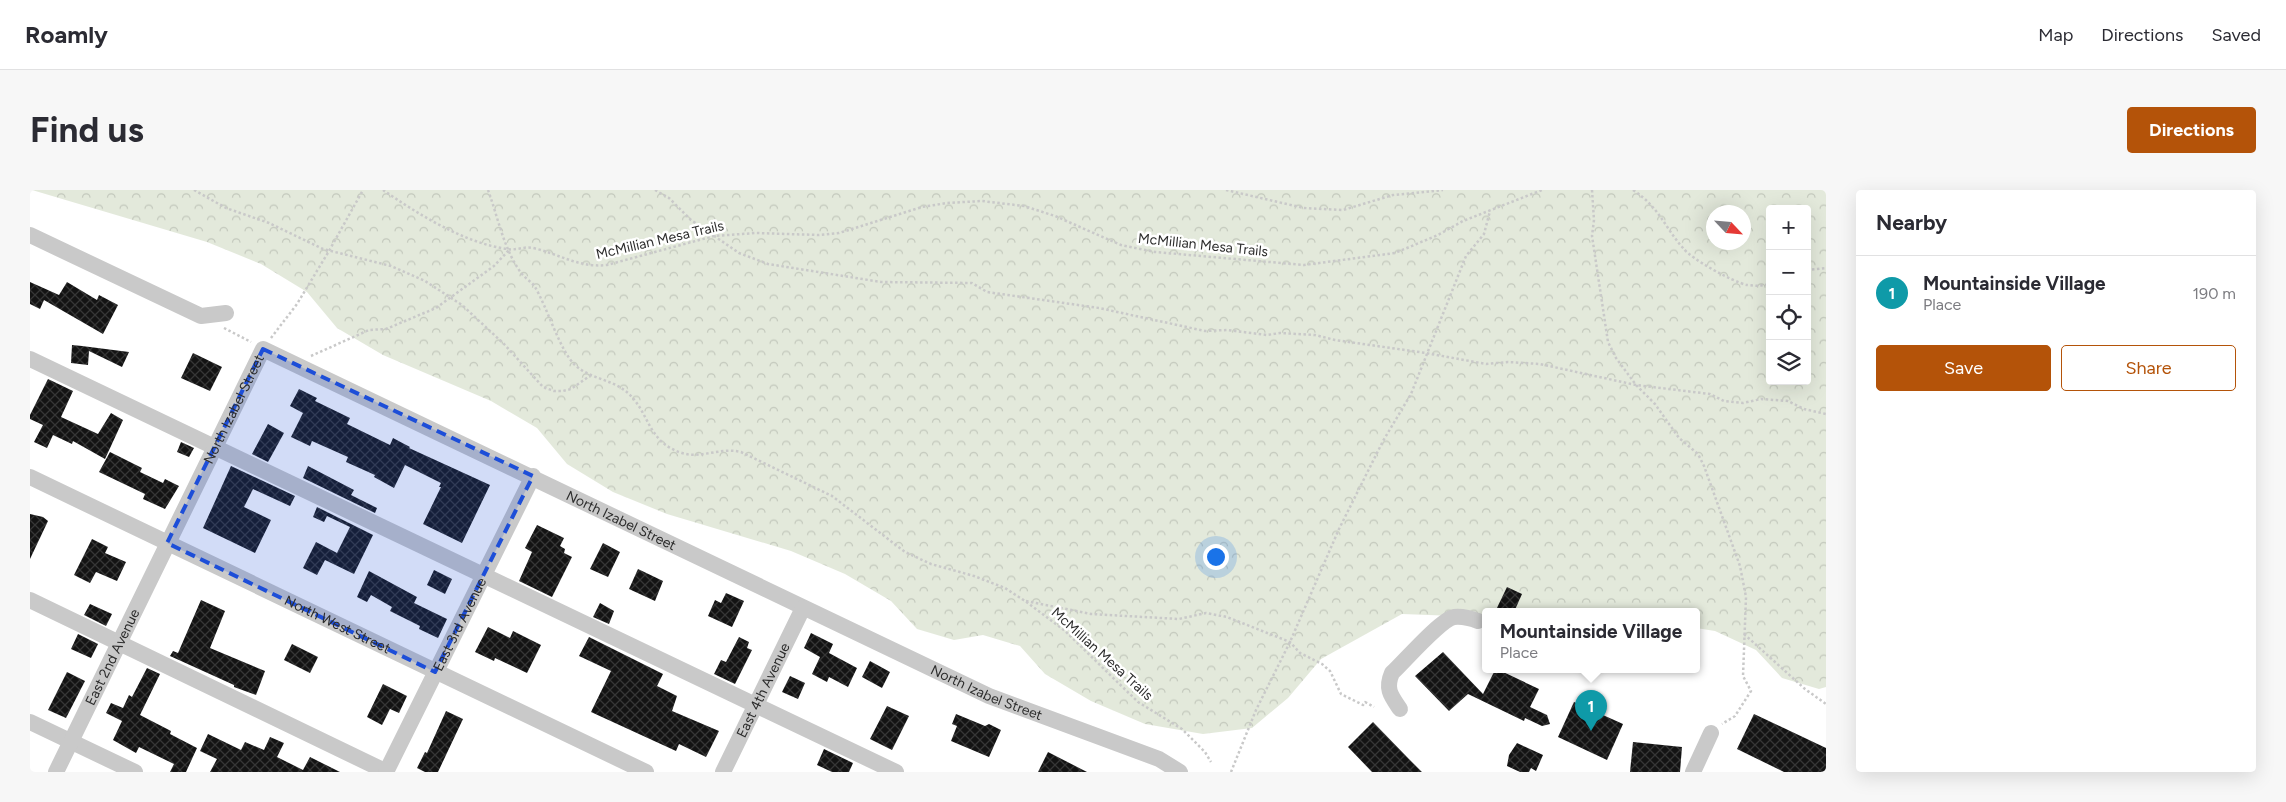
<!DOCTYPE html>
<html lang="en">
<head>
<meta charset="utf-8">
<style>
	:root { --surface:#fff; --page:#f7f7f7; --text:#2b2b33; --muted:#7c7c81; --line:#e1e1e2; --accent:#b45309 }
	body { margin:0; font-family:Figtree,sans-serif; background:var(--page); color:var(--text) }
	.controls { position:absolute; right:15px; top:15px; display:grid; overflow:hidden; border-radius:5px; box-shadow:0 5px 20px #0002 }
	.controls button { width:45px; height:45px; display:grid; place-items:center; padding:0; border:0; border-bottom:1px solid var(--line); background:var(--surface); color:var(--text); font:25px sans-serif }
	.compass { position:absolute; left:1676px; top:15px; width:45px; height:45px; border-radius:50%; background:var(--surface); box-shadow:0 5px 20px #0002; rotate:116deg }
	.you { position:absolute; left:1185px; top:366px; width:18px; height:18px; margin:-12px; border:4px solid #fff; border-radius:50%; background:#1a73e8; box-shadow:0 0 0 8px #1a73e833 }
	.badge { display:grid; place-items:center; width:32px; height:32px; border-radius:50%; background:var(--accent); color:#fff; font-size:16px; font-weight:700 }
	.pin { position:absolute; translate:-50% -41px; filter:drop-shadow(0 1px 2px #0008) }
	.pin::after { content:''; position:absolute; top:26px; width:18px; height:15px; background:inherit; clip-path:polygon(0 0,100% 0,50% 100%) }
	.popup { position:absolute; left:1452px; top:418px; width:218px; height:65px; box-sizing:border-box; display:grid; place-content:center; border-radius:5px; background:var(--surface); filter:drop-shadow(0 1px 4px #0005); font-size:16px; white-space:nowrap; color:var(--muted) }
	.popup b { font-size:19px; color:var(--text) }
	.popup::after { content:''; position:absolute; left:50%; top:100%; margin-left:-10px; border:10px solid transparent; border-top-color:var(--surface) }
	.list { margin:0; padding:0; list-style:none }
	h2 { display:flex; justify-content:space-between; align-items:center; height:65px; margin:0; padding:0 20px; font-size:21px }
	h2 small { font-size:16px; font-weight:400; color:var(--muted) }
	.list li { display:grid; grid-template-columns:32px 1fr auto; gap:15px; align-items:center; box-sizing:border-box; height:75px; padding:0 20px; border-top:1px solid var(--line) }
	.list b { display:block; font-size:19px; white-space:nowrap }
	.list p { margin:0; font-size:16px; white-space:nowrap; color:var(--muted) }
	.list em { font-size:16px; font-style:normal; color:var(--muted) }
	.actions { display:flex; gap:10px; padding:15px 20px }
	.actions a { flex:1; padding:11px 0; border:1px solid var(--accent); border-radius:5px; text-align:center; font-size:18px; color:var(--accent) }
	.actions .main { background:var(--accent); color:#fff }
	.icon { flex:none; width:28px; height:28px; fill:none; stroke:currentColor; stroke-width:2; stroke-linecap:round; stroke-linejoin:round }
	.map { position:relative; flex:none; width:1796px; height:582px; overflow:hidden; border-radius:5px }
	header { display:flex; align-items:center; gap:30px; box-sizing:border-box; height:70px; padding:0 25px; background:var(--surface); border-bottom:1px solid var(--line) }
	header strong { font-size:24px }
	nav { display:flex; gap:28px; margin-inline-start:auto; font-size:18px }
	.intro { display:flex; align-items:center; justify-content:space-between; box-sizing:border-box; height:120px; padding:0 30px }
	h1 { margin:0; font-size:35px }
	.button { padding:12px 22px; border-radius:5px; background:var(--accent); color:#fff; font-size:18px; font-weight:700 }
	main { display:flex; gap:30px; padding:0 30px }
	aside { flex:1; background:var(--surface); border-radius:5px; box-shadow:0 5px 20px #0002 }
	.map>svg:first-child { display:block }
</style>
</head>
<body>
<header>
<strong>Roamly</strong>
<nav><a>Map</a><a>Directions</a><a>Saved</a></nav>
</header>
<div class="intro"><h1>Find us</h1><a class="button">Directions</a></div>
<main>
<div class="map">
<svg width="1796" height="582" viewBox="0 0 1796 582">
	<defs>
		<pattern id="forest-crowns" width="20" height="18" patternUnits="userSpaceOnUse" patternTransform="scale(1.25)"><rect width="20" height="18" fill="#e3e9db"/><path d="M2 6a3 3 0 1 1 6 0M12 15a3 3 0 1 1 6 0" fill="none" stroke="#c3c8bc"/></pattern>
		<pattern id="building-cross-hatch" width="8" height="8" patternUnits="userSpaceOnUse" patternTransform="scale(1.25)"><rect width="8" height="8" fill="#131313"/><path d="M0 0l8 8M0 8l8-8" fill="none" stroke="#363636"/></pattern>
	</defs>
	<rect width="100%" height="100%" fill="#fff"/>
	<!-- forest -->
	<path fill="url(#forest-crowns)" fill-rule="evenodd" d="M2 0H1796V497L1789 499 1752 488 1726 460 1685 441 1666 438V422H1456V432L1425 426 1372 424 1291 469 1258 508 1222 538 1173 544 1115 534 1061 511 1015 484 990 456 953 445 924 450 887 439 861 411 815 384 761 361 637 324 583 302 537 274 507 238 461 211 353 165 307 138 277 102 231 74 177 52ZM1740 19H1777V191H1740ZM1684 22H1714V52H1684Z"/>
	<!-- building -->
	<g fill="url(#building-cross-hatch)">
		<polygon points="0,92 29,105 37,92 67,110 69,105 88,115 73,144 14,110 10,119 0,114"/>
		<polygon points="42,155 52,156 99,162 92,177 59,161 58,175 41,173"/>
		<polygon points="163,163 192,177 180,201 151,188"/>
		<polygon points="18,189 43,201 31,227 68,244 81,223 93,230 75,269 43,251 42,254 23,245 17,258 4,252 13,235 0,229 0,225"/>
		<polygon points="269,199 287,208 285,211 320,228 317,234 360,255 363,248 380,257 379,258 460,295 432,353 393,334 411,297 409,297 411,293 375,275 364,298 344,287 345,285 316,272 318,267 282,251 280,256 261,247 273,223 260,216"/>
		<polygon points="238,234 254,243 238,272 222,264"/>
		<polygon points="151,252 164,258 159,267 147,262"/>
		<polygon points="80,262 112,278 110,282 133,293 135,289 149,296 135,319 113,309 115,304 69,282"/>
		<polygon points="201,276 265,306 260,316 223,299 214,317 241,330 225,363 173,338"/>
		<polygon points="278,276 324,300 321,305 347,318 345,323 273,288"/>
		<polygon points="287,317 343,345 324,384 295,370 287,385 273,378 286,352 307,363 320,337 297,326 294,332 283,327"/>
		<polygon points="0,324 13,327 18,331 0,369"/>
		<polygon points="507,335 534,348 530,356 535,359 534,363 542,367 522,407 489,391 502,362 495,358"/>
		<polygon points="62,349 78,357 75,363 96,372 87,391 66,382 60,393 44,385"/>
		<polygon points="573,353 590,362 578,387 560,379"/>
		<polygon points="608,379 633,391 625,411 599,399"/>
		<polygon points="404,380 422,389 415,404 397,395"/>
		<polygon points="339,381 387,407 384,413 417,429 408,448 389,439 390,436 360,421 362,417 341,405 337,412 327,407"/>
		<polygon points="1477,397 1492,404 1484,422 1465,422"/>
		<polygon points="696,403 714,411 702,437 678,426 685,410 691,413"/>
		<polygon points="171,410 195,421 180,458 235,481 226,505 204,497 204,495 140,466 143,461 148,463"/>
		<polygon points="570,413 584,421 579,434 563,427"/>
		<polygon points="60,414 82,424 76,436 54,425"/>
		<polygon points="458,437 480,448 483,441 511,455 497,483 465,468 464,471 445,462"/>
		<polygon points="781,443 803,454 799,463 827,478 818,497 799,487 797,492 782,484 790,467 774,458"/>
		<polygon points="48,444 68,454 61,468 41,459"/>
		<polygon points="559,447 633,484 627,496 647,506 642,521 689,541 676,567 649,554 646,561 561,522 581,481 549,466"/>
		<polygon points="709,447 719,452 717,458 722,460 705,494 684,484 691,470 696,472"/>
		<polygon points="262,454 288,467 280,483 254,470"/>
		<polygon points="1413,462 1453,504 1465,480 1469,480 1509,499 1500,517 1517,525 1520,534 1512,536 1495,528 1494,531 1438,504 1419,521 1385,486"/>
		<polygon points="840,471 860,482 852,498 832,487"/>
		<polygon points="117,478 130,484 110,525 141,541 140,544 167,558 156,582 140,582 144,574 109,557 106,563 83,550 92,531 76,523 81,513 93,518 99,505 102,507"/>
		<polygon points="37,482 55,491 36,528 18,520"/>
		<polygon points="760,486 775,493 768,509 752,502"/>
		<polygon points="353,494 377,506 369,523 360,519 352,535 337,527"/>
		<polygon points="1544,512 1593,534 1577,570 1528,547"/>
		<polygon points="857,516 879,526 862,560 840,549"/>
		<polygon points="416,521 433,529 408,582 395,582 387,578 395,562 397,563"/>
		<polygon points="926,524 955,536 959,534 971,540 959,567 921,551 927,536 922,534"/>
		<polygon points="1724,524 1796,558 1796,582 1754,582 1707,559"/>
		<polygon points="1343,532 1377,567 1392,582 1342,582 1318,557"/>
		<polygon points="178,544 211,560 215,552 234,560 240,547 254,553 247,567 273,580 280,567 310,582 180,582 187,569 170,561"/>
		<polygon points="1603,552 1652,557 1650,582 1600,582"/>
		<polygon points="1487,553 1513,565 1506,581 1501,578 1499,582 1490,582 1477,576 1479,565"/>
		<polygon points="794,559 823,573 819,582 802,582 787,575"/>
		<polygon points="1018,562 1057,582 1008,582"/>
	</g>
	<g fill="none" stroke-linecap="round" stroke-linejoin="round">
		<!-- path -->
		<g stroke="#c9c9c9" stroke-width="2.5" stroke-dasharray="2.5 2.5" stroke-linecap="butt">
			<polyline points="164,0 196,18 239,33 293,59 361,76 395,91 432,115 474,154 513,197 524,201 533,201 541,199 561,185"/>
			<path d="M353 0C388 24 434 53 477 59 485 61 494 56 503 58 530 64 548 78 577 75L684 46 726 43 789 45 809 43 892 17 917 13 952 11 994 16 1025 26 1091 55 1125 62 1274 75 1365 63 1408 45 1433 31 1512 0"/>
			<path d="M458 0C468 27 474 61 492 84 496 89 502 92 505 97 517 117 530 161 545 175 560 189 582 189 598 203 620 223 617 252 652 263 671 269 690 257 711 262L802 306 875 362 901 374 944 386 975 398 995 411 1035 441 1108 512 1152 539 1175 562 1181 572"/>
			<polyline points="625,0 639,8 661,30 709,63 738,74 851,92 942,93 957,102 1069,118 1175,141 1197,140 1237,145 1250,143 1285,145 1305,150 1396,163 1456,174 1478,172 1510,174 1606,195 1680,204 1694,211 1713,213 1731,209 1758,211 1774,219 1796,224"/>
			<polyline points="1196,0 1274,18 1313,20 1363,5 1413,0"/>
			<polyline points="1562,0 1564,30 1562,46 1578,152 1586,168 1606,195 1625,214 1649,248 1668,264 1674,276 1710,376 1716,407 1713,486 1721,501 1705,526 1692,534"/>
			<path d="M1603 0C1630 18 1633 35 1653 58 1661 69 1703 92 1717 95 1725 96 1732 96 1740 94"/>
			<polyline points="1777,80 1796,78"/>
			<polyline points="194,138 221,152"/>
			<polyline points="241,148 267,114 299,61 333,0"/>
			<polyline points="281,166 339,140 356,139 406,118 464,76 479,60"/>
			<polyline points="996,411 1061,424 1149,429 1176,423 1197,427 1260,452 1270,463 1292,474 1300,481 1311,504 1333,515 1335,512 1344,517"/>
			<polyline points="1714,444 1775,499 1796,514"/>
			<polyline points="1201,582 1226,520 1260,452 1309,339 1353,251 1381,204 1436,66 1454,44 1460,21"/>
		</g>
		<!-- minor -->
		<g stroke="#c9c9c9" stroke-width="16">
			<polyline points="0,45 171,126 196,123"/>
			<polyline points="0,169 866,582"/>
			<path id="s1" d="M0 287 616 582"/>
			<polyline points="0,410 357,582"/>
			<path d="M1370 519C1361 506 1355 499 1362 483 1374 472 1410 430 1424 427 1433 426 1440 428 1448 431"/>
			<polyline points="0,532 105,582"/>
			<path id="s2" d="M26 582 233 159 959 506 1129 569 1150 582"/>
			<path id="s3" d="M356 582 503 286"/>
			<path id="s4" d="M693 582 773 418"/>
			<polyline points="1663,582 1681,543"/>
		</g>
	</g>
	<!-- marked area -->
	<path fill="#1d4ed8" fill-opacity="0.2" stroke="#1d4ed8" stroke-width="4" stroke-dasharray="10 6" stroke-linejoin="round" d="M233 159 503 286 405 482 137 353Z"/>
	<g text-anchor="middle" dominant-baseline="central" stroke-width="5" stroke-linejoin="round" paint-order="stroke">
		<!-- street labels -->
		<g font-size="14" fill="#2c2c2c" stroke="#fff">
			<text transform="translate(630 50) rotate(-13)">McMillian Mesa Trails</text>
			<text transform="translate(1173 55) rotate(6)">McMillian Mesa Trails</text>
			<text stroke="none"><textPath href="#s2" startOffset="404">North Izabel Street</textPath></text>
			<text stroke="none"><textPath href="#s2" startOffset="868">North Izabel Street</textPath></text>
			<text stroke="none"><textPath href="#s3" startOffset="165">East 3rd Avenue</textPath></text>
			<text stroke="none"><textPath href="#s1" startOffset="341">North West Street</textPath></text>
			<text transform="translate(1072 464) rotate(42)">McMillian Mesa Trails</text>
			<text stroke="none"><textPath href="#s2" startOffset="128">East 2nd Avenue</textPath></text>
			<text stroke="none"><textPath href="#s4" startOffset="91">East 4th Avenue</textPath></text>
			<text stroke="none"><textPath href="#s2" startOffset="1272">North Izabel Street</textPath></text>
		</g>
	</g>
</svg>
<div class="controls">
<button>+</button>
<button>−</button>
<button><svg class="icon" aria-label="locate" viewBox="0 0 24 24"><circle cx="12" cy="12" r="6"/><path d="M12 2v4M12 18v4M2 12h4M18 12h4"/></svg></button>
<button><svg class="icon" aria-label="layers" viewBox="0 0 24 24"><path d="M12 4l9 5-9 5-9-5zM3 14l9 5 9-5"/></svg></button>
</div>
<svg class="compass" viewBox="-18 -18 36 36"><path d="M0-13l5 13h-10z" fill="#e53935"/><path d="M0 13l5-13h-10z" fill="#7c7c81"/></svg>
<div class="you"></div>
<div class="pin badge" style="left:1561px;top:541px;background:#0f9aa8">1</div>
<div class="popup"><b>Mountainside Village</b>Place</div>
</div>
<aside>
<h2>Nearby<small></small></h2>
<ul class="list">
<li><span class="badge" style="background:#0f9aa8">1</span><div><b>Mountainside Village</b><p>Place</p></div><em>190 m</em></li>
</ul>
<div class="actions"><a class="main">Save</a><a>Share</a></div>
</aside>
</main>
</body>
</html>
